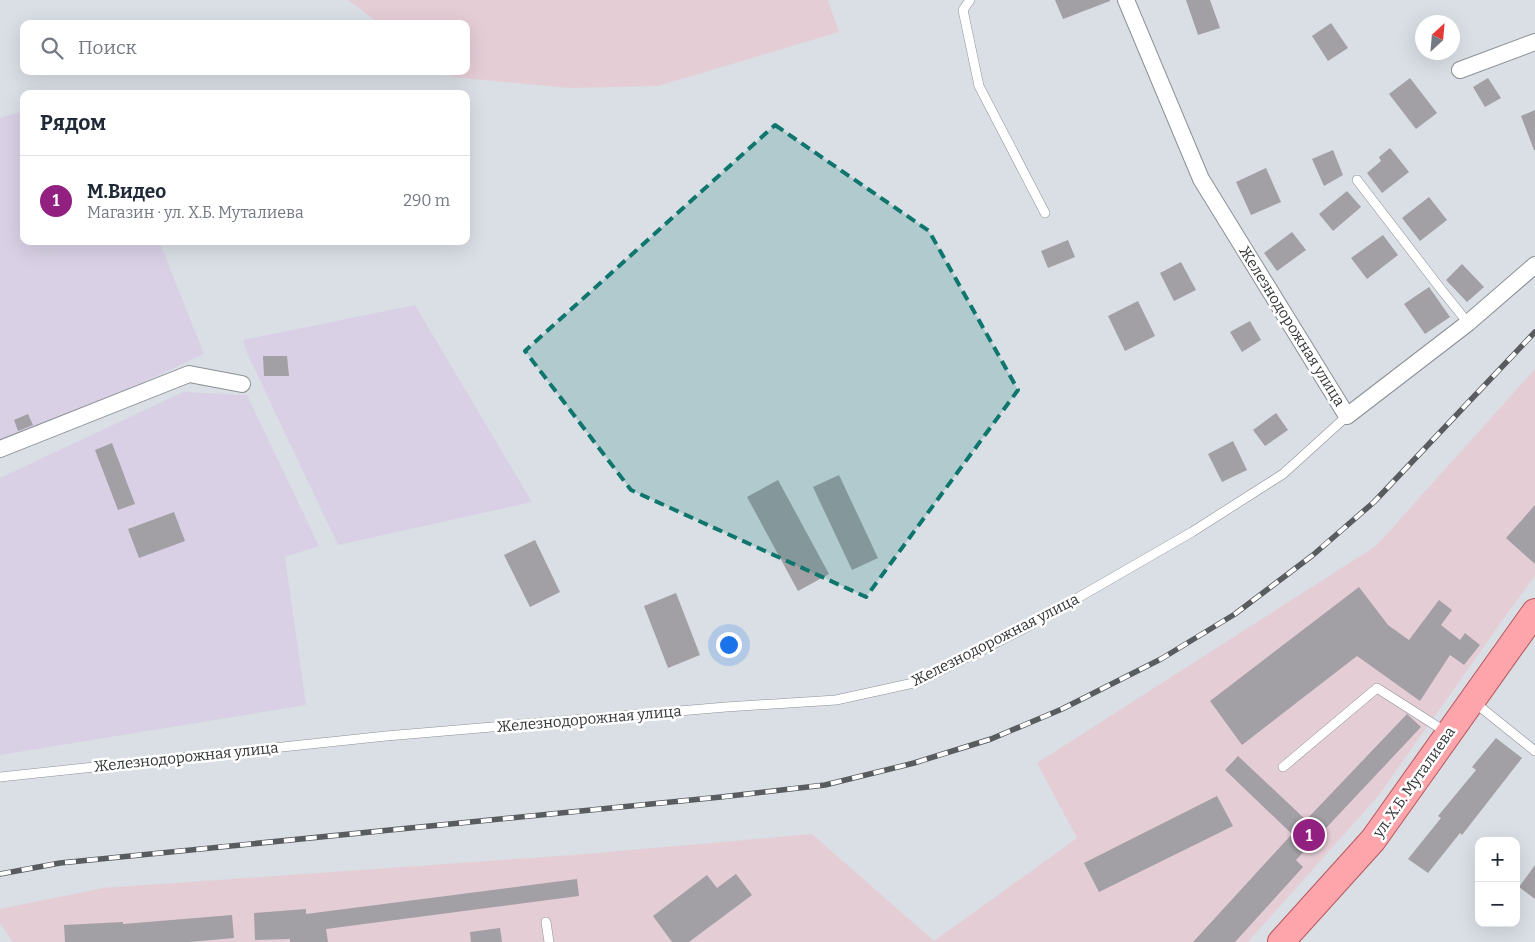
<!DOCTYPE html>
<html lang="ru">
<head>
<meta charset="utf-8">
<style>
	:root { --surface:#fff; --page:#f2f2f3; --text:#1f2937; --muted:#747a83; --line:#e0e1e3; --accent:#922080 }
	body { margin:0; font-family:Bitter,serif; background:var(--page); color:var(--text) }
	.controls { position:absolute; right:15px; bottom:15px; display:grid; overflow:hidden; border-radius:10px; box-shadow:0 5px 20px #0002 }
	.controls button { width:45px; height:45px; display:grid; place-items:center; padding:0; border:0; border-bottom:1px solid var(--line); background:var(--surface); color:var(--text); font:25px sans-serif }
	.compass { position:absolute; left:1415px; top:15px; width:45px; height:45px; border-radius:50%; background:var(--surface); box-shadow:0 5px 20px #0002; rotate:26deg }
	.you { position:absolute; left:728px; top:644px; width:18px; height:18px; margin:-12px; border:4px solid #fff; border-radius:50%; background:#1a73e8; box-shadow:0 0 0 8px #1a73e833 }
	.badge { display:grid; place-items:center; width:32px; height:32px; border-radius:50%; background:var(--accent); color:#fff; font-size:16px; font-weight:700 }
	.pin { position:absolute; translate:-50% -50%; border:2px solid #fff; box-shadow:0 1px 5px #0006 }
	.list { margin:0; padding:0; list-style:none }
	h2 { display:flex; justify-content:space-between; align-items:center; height:65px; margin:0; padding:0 20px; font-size:21px }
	h2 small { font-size:16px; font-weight:400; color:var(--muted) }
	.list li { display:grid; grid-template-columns:32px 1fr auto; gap:15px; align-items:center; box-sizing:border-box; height:90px; padding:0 20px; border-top:1px solid var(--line) }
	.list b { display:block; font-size:19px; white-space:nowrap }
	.list p { margin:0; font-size:16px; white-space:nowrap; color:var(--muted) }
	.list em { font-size:16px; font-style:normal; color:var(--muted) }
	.icon { flex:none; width:28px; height:28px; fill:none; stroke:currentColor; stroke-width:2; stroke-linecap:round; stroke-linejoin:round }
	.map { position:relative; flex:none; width:1535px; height:942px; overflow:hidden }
	.search { position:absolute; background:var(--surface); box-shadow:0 5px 20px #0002; left:20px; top:20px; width:450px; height:55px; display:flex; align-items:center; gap:12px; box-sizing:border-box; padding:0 18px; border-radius:10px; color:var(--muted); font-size:19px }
	.panel { position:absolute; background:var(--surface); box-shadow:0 5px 20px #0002; left:20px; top:90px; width:450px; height:155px; border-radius:10px }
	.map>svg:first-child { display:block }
</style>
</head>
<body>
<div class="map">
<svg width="1535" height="942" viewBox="0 0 1535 942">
	<rect width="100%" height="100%" fill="#d9dfe5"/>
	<!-- commercial -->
	<g fill="#e5cdd6">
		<polygon points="348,0 828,0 839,32 658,86 568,88 453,77 445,71 466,71 466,24 380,24"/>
		<polygon points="1535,369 1535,576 1509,611 1379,795 1248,942 13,942 0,923 0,909 103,888 574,855 812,834 934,941 1077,838 1037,763 1376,546"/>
	</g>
	<!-- industrial -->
	<g fill="#d9d0e5">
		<polygon points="24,111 24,241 159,241 204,354 0,449 0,118"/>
		<polygon points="415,305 532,502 338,545 247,353 243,340"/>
		<polygon points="183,392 247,395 319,546 285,557 306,705 0,755 0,478"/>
	</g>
	<!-- building -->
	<g fill="#a29fa5">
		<polygon points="1055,0 1110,0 1110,1 1063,19"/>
		<polygon points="1186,0 1210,0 1220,28 1198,35"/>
		<polygon points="1331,23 1348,48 1328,61 1312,36"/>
		<polygon points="1410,78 1437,113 1416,129 1389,94"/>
		<polygon points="1488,78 1501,98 1485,107 1473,87"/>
		<polygon points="1535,110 1535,150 1534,150 1521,116"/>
		<polygon points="1390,148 1409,172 1382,193 1367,173 1381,161 1379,157"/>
		<polygon points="1333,150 1343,175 1324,186 1312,159"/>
		<polygon points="1266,168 1281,202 1251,215 1236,182"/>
		<polygon points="1347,191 1361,207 1333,231 1319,214"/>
		<polygon points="1429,197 1447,220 1420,241 1402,218"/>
		<polygon points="1292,232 1306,250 1277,271 1264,253"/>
		<polygon points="1383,235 1398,255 1367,279 1351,258"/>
		<polygon points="1068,240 1075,257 1048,268 1041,251"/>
		<polygon points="1181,262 1196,290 1174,301 1160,273"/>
		<polygon points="1462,264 1484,287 1467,302 1446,280"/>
		<polygon points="1429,287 1450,317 1425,334 1404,304"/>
		<polygon points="1138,301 1155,336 1125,351 1108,316"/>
		<polygon points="1250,321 1261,340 1242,352 1230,332"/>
		<polygon points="263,356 287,356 289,376 264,376"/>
		<polygon points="1276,413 1288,430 1265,446 1253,430"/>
		<polygon points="28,414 33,425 18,431 14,420"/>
		<polygon points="1233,441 1247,470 1222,482 1208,454"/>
		<polygon points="112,443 135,504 118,510 95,450"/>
		<polygon points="839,475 878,558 852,570 813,487"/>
		<polygon points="778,480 829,574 798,591 747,497"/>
		<polygon points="1535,505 1535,564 1506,538"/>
		<polygon points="174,512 185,541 139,558 128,529"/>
		<polygon points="535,540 560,592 530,607 504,555"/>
		<polygon points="1359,587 1388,625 1409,640 1439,600 1452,610 1441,625 1460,640 1465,633 1480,645 1464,665 1450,655 1420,701 1357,656 1242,745 1210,701"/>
		<polygon points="676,593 700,655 668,668 644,606"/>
		<polygon points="1407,714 1421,727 1296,860 1303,867 1235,942 1193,942 1292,834 1225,770 1238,756 1306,820"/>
		<polygon points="1496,738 1522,758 1462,835 1460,833 1428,873 1408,859 1441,818 1438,816 1476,770 1472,767"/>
		<polygon points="1217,796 1233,826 1099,892 1084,863"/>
		<polygon points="1535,865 1535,899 1519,887"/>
		<polygon points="736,874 752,895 689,942 672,942 653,916 707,875 717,888"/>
		<polygon points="577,879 579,896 326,929 328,942 290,942 290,939 255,940 254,913 306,909 306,914"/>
		<polygon points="232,915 234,938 189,942 65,942 64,925 123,922 123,924"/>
		<polygon points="500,928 502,942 471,942 470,932"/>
	</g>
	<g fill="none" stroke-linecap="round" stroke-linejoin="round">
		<!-- service casing -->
		<g stroke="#8b9196" stroke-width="10">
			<g id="service">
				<polyline points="970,0 963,10 979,86 1045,213"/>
				<polyline points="1357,180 1440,288 1468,323"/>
				<polyline points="1474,702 1535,751"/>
				<polyline points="1283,767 1377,688 1446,732"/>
				<polyline points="0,777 386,736 726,707 836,700 918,682 1029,626 1192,532 1283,474 1347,416"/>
				<polyline points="546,922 549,942"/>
			</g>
		</g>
		<!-- minor casing -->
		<g stroke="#8b9196" stroke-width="18">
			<g id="minor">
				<polyline points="1126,0 1201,179 1347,416 1468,323 1535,265"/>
				<polyline points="1460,70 1535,42"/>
				<polyline points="0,449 189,374 242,384"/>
			</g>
		</g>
		<!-- primary casing -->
		<g stroke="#b5575d" stroke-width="28">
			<polyline id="primary" points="1281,942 1373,840 1535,612"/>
		</g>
		<!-- service -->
		<use href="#service" stroke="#fff" stroke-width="9"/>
		<!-- minor -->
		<use href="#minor" stroke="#fff" stroke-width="16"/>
		<!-- primary -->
		<use href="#primary" stroke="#fda5aa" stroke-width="26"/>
		<!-- rail casing -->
		<g stroke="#595c5f" stroke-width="5.5">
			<polyline id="rail" points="0,874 60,863 721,797 825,785 914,763 991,739 1062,709 1161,659 1235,614 1313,555 1374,502 1535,332"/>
		</g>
		<!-- rail -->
		<use href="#rail" stroke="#fff" stroke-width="4" stroke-dasharray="11" stroke-linecap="butt"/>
	</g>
	<!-- marked area -->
	<path fill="#0f766e" fill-opacity="0.2" stroke="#0f766e" stroke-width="4" stroke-dasharray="10 6" stroke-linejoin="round" d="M775 125 929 231 1018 390 866 597 631 490 525 351Z"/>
	<g text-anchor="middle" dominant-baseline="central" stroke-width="5" stroke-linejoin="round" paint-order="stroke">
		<!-- street labels -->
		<g font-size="15" fill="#333537" stroke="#fff">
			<text transform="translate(1292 326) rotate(58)">Железнодорожная улица</text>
			<text transform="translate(995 640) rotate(-27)">Железнодорожная улица</text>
			<text transform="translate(589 719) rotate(-5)">Железнодорожная улица</text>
			<text transform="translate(186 757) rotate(-6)">Железнодорожная улица</text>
			<text transform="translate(1414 782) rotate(-55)">ул. Х.Б. Муталиева</text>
		</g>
	</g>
</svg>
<div class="controls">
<button>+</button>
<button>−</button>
</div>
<svg class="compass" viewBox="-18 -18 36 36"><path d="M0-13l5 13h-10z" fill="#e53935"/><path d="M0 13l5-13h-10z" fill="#747a83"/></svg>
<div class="you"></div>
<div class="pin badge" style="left:1309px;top:835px">1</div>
<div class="search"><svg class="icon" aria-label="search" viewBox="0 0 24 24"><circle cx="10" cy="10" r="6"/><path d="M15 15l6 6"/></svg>Поиск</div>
<section class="panel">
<h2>Рядом<small></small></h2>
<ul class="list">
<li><span class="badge">1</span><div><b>М.Видео</b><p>Магазин · ул. Х.Б. Муталиева</p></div><em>290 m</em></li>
</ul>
</section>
</div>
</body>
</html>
